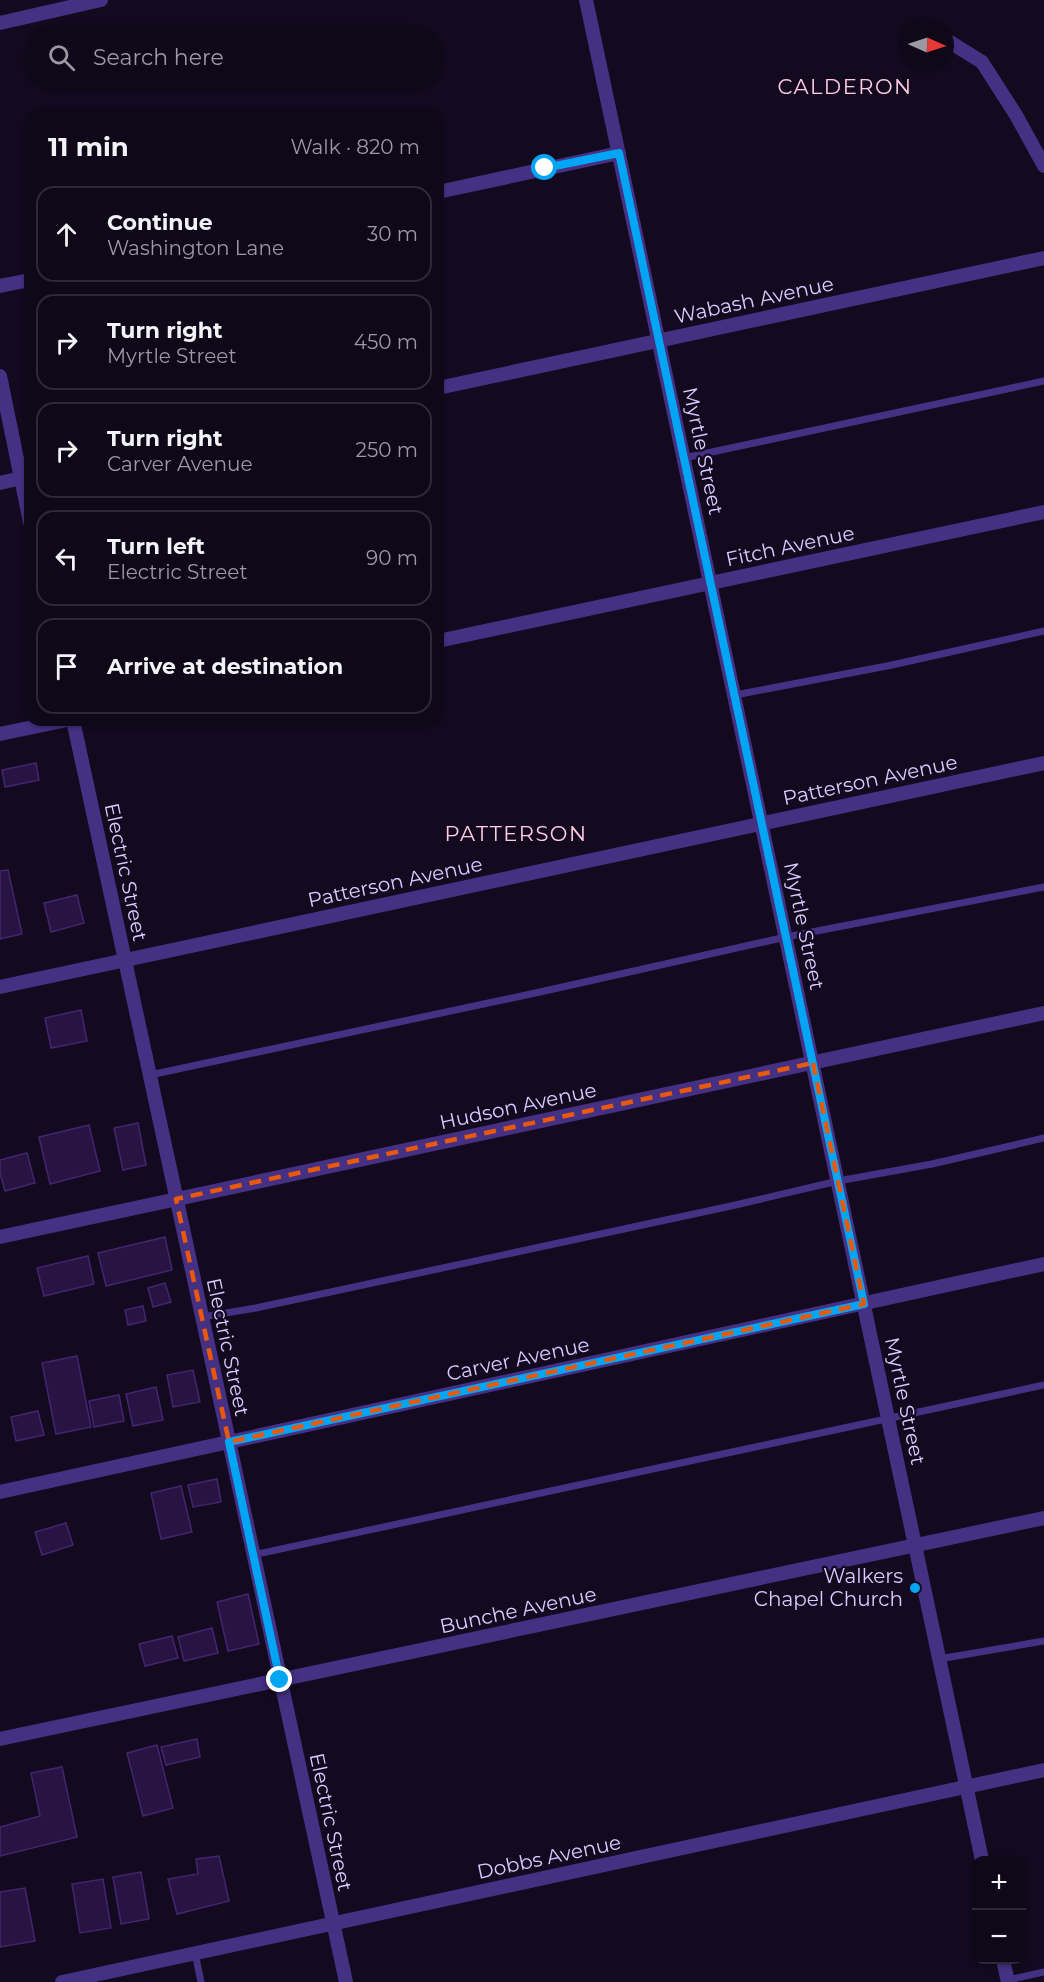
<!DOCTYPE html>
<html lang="en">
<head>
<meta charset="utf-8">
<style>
	:root { --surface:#0e0818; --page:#171121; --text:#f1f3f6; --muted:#9b9aa2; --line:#2e2937 }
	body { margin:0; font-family:Montserrat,sans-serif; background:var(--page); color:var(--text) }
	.controls { position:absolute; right:18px; bottom:18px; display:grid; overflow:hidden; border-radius:12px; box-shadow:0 2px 4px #0004 }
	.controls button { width:54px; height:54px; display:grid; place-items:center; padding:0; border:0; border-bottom:2px solid var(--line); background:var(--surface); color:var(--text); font:30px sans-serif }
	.compass { position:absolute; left:900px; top:18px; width:54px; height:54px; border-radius:50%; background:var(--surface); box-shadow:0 2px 4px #0004; rotate:93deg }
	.stop { position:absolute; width:18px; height:18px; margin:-14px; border:4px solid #00a6f4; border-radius:50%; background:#fff }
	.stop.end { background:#00a6f4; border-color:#fff; box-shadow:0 2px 6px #0008 }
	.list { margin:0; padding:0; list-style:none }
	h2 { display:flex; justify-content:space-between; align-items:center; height:78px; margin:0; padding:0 24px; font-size:26px }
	h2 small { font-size:20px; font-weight:400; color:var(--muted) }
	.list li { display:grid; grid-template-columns:39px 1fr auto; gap:18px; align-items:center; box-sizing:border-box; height:96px; margin:0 12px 12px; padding:0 12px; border:2px solid var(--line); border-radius:18px }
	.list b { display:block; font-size:22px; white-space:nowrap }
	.list p { margin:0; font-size:20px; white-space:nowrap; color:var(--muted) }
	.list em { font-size:20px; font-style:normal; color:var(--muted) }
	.icon { flex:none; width:33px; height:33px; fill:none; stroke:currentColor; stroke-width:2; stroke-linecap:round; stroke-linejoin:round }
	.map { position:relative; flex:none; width:1044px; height:1982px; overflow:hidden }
	.search { position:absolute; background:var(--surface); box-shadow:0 2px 4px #0004; left:24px; top:24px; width:420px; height:66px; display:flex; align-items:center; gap:15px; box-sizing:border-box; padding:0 21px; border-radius:33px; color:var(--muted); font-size:22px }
	.panel { position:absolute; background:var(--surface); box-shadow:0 2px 4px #0004; left:24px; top:108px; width:420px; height:618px; border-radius:18px }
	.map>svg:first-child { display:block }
</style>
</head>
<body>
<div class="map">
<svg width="1044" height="1982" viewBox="0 0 1044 1982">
	<rect width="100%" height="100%" fill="#130a20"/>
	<!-- building -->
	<g fill="#281443" stroke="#442471" stroke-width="1.5">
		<polygon points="36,763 39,780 5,787 2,770"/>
		<polygon points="8,870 22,934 0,939 0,871"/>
		<polygon points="77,895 84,923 51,932 44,903"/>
		<polygon points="81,1010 87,1041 51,1048 45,1018"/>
		<polygon points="138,1123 146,1165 123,1170 114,1128"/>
		<polygon points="89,1125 100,1171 50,1184 39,1137"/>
		<polygon points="27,1153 35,1183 5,1191 0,1173 0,1160"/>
		<polygon points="165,1237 172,1270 106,1286 98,1253"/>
		<polygon points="88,1256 94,1284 44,1296 37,1268"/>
		<polygon points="165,1283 171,1302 153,1307 148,1288"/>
		<polygon points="143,1306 146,1321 128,1325 125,1310"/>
		<polygon points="77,1356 91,1427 56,1434 42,1363"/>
		<polygon points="193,1370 200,1402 173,1407 167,1375"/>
		<polygon points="156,1387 163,1420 133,1426 126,1394"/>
		<polygon points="119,1395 124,1421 94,1427 89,1401"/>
		<polygon points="38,1411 44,1435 16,1441 11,1417"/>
		<polygon points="217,1479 221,1502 193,1507 188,1485"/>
		<polygon points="181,1486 192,1532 161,1539 151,1493"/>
		<polygon points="66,1523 73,1545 42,1555 35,1532"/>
		<polygon points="248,1594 259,1644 228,1651 217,1602"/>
		<polygon points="212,1628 218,1653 184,1661 178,1637"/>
		<polygon points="172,1636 178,1658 145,1666 139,1644"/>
		<polygon points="197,1739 200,1757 166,1765 161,1747"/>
		<polygon points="157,1745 173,1808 143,1816 127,1753"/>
		<polygon points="62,1767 77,1837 0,1856 0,1827 40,1816 31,1773"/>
		<polygon points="219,1856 229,1901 177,1914 168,1879 198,1874 196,1859"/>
		<polygon points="141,1872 149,1919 121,1924 113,1877"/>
		<polygon points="103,1879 111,1928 80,1933 72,1884"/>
		<polygon points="25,1888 35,1941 0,1947 0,1892"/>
	</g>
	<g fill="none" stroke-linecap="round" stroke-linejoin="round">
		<!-- service -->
		<g stroke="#453084" stroke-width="7">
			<polyline points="684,458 1044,381"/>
			<polyline points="735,695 892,665 1044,631"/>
			<polyline points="150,1075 540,992 786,937 1044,887"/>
			<polyline points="202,1317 256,1308 731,1206 838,1181 932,1164 1044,1138"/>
			<polyline points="253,1555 1044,1385"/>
			<polyline points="939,1659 1044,1641"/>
			<polyline points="195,1953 201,1982"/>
			<polyline points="1008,1980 1044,1972"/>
		</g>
		<!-- minor -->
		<g stroke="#453084" stroke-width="14">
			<polyline points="586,0 982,1860"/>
			<polyline points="0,23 101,0"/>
			<polyline points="945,39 982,62 1016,115 1044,166"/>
			<polyline points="438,192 619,153"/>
			<polyline points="0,286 30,280"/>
			<polyline points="0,376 30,522"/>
			<polyline points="438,388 1044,258"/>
			<polyline points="0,483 30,476"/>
			<polyline points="438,641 1044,512"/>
			<polyline points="73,720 346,1982"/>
			<polyline points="0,734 67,720"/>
			<polyline points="0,987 1044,763"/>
			<polyline points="0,1237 1044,1013"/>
			<polyline points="0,1492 1044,1264"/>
			<polyline points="0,1739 1044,1518"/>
			<polyline points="1003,1960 1008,1982"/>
			<polyline points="62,1982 1044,1770"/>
		</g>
	</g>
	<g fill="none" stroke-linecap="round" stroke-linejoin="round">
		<!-- route -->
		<polyline stroke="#00a6f4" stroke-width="8" points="280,1680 229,1442 864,1304 619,153 545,168"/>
	</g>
	<!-- marked area -->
	<path fill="none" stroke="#e8590c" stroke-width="4.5" stroke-dasharray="12 8" stroke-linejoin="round" d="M813 1063 864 1304 229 1442 176 1199Z"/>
	<!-- markers -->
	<circle fill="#00a6f4" stroke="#130a20" stroke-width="2" cx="915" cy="1588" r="6"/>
	<g text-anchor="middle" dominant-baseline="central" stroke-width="4.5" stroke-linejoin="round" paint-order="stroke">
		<!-- street labels -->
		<g font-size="20" fill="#dbc9ff" stroke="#130a20">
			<text transform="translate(754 300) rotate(-12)">Wabash Avenue</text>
			<text transform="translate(703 451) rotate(78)">Myrtle Street</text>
			<text transform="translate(790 546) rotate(-12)">Fitch Avenue</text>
			<text transform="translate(870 780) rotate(-12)">Patterson Avenue</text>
			<text transform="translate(126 872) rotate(78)">Electric Street</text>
			<text transform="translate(395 882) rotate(-12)">Patterson Avenue</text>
			<text transform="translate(804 926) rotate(78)">Myrtle Street</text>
			<text transform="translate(518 1106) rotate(-12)">Hudson Avenue</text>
			<text transform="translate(228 1347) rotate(78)">Electric Street</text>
			<text transform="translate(518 1359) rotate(-12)">Carver Avenue</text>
			<text transform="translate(905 1401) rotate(78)">Myrtle Street</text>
			<text transform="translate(518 1610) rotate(-12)">Bunche Avenue</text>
			<text transform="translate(331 1822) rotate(78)">Electric Street</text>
			<text transform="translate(549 1857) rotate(-12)">Dobbs Avenue</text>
		</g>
		<!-- poi labels -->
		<g font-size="20" fill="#dbc9ff" stroke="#130a20" text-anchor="end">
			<text x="903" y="1576">Walkers<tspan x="903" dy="23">Chapel Church</tspan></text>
		</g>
		<!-- neighbourhood labels -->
		<g font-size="21" letter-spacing="1.5" fill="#ffcbe1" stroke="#130a20">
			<text x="845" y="86">CALDERON</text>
			<text x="516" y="833">PATTERSON</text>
		</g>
	</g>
</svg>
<div class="controls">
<button>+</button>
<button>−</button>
</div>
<svg class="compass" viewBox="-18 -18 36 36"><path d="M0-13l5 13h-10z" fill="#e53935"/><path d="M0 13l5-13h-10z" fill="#9b9aa2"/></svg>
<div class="stop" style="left:545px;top:168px"></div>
<div class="stop end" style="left:280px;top:1680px"></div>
<div class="search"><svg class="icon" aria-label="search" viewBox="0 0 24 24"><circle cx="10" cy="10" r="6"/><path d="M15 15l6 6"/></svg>Search here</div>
<section class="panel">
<h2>11 min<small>Walk · 820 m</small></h2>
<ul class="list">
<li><svg class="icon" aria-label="ahead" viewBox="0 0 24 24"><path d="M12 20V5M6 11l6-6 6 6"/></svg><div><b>Continue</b><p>Washington Lane</p></div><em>30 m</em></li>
<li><svg class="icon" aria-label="right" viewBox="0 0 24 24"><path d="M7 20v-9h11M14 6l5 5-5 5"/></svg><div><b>Turn right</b><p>Myrtle Street</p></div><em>450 m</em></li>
<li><svg class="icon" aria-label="right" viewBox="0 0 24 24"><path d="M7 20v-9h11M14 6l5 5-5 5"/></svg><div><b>Turn right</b><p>Carver Avenue</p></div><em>250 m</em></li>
<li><svg class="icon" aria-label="left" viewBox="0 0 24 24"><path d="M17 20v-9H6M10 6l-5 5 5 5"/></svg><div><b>Turn left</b><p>Electric Street</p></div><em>90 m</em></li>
<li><svg class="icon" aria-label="arrive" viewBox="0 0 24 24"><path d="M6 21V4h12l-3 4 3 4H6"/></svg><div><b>Arrive at destination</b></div></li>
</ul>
</section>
</div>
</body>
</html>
